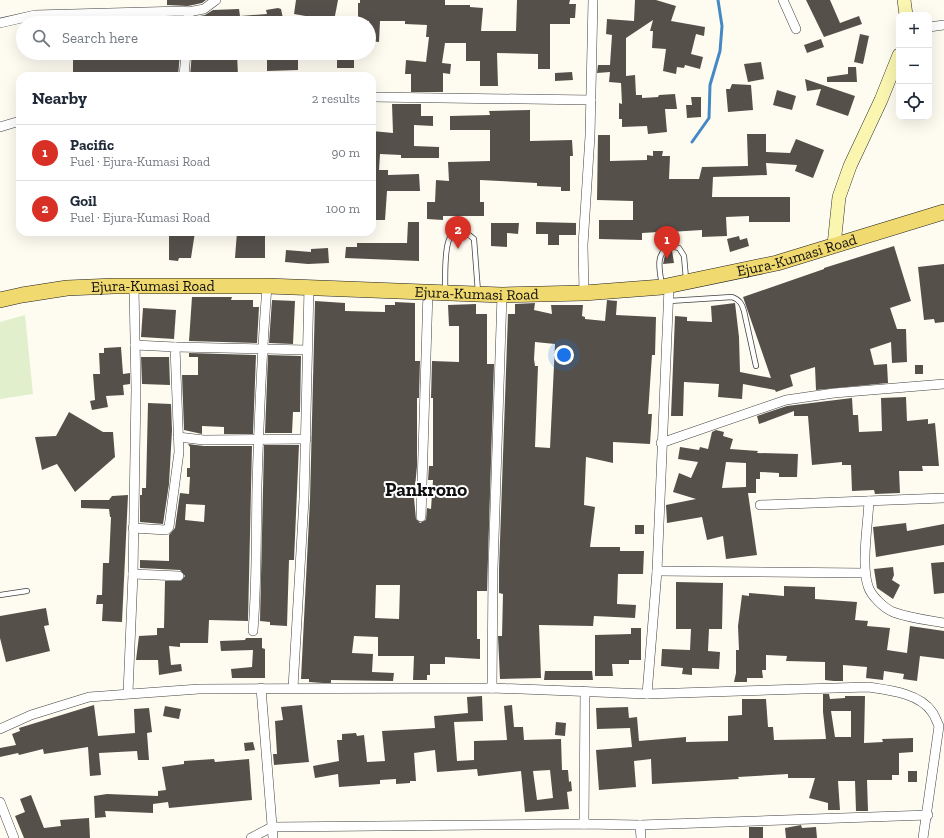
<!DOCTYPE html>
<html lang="en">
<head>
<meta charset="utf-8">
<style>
	:root { --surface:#fff; --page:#f2f2f3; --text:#1f2937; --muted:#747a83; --line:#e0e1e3; --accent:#d93025 }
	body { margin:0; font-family:"Zilla Slab",serif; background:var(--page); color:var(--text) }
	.controls { position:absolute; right:12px; top:12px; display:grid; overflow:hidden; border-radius:8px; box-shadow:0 4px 16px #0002 }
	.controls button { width:36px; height:36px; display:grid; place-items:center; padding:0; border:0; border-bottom:1px solid var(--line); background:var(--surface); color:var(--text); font:20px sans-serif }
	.you { position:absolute; left:564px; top:355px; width:14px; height:14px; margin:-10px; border:3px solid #fff; border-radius:50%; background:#1a73e8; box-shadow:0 0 0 6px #1a73e833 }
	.badge { display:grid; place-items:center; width:26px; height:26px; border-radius:50%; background:var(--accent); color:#fff; font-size:13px; font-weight:700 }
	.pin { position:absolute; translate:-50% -33px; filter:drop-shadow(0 1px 2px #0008) }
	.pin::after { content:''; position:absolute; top:21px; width:14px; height:12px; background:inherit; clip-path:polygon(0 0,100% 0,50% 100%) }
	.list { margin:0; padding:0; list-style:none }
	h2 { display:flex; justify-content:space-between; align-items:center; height:52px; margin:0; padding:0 16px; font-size:17px }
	h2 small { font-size:13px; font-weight:400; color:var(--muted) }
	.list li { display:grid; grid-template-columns:26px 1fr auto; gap:12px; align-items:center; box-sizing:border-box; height:56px; padding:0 16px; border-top:1px solid var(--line) }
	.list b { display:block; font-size:15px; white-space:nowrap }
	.list p { margin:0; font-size:13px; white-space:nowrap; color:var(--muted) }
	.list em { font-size:13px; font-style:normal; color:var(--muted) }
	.icon { flex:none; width:22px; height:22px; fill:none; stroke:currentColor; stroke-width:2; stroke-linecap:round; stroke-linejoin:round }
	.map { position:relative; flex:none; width:944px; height:838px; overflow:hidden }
	.search { position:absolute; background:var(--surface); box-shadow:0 4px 16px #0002; left:16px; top:16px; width:360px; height:44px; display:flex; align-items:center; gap:10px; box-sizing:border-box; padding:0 14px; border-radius:22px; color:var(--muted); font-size:15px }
	.panel { position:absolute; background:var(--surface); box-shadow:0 4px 16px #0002; left:16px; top:72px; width:360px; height:164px; border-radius:12px }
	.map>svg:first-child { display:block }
</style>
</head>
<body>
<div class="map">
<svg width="944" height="838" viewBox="0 0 944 838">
	<rect width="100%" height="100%" fill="#fefcf1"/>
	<!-- pitch -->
	<polygon fill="#e1efcd" points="25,315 33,394 0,399 0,322"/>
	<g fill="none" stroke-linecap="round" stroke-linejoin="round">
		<!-- stream -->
		<polyline stroke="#4489c5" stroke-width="3" points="692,142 709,118 710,85 720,51 722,26 718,0"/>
	</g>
	<!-- building -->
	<g fill="#56504b" fill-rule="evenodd">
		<polygon points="167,0 206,0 202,3 188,6 167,5"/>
		<polygon points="296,0 338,0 334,21 294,14"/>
		<polygon points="360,0 445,0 445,5 470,5 470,7 483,8 481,31 516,31 517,0 570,0 569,4 576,4 575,18 570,18 570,24 550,24 550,69 538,69 538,54 497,53 498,86 480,86 480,61 466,61 466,43 445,43 442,63 451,64 450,74 443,73 443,92 411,92 411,74 405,74 406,60 426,62 429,37 426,37 427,25 405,24 405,21 380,21 379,42 369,41 369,21 362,21 362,18 358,18 358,3 360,3"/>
		<polygon points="635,0 656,0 676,6 671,21 705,27 704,36 696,34 691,54 703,57 700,69 685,65 684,68 677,67 676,74 663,71 666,49 652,48 653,31 650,31 653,20 626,38 626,76 635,75 636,95 642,95 642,98 658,97 659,95 675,94 677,109 665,109 667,132 648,134 647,126 622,127 622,119 619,119 619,103 622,104 621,83 609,82 610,72 597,73 598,65 610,65 612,35 606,34 607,19 634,21"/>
		<polygon points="806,0 830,0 840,23 859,16 862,24 824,37"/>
		<polygon points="278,8 281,9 284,23 201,23 196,22 195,17 205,15 213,10 239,9 240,16 267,14 266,10"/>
		<polygon points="168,17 183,17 184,23 168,23"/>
		<polygon points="860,34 869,36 863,64 854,62"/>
		<polygon points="821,39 824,47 807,53 804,45"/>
		<polygon points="73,53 180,53 178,76 73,76"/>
		<polygon points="192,53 237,53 238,76 190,76"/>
		<polygon points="274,53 298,53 298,70 267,71 267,58 274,58"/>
		<rect x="337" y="53" width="17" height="15"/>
		<polygon points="761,62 764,79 748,82 744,64"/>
		<polygon points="848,67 856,67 857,82 827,82 827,77 848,74"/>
		<polygon points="572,72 573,80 555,81 555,73"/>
		<polygon points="805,79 855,96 848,116 816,105 821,89 807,91"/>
		<polygon points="732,84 751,85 753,110 728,112 726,89 730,89"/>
		<polygon points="777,90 796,96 792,110 773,105"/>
		<polygon points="691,97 701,97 701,117 687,118 686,105 692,105"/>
		<polygon points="392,104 421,104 421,116 433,116 433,126 414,125 414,146 439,147 439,158 401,158 401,155 380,154 379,170 388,170 388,175 419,174 420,191 387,191 385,220 372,220 372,131 393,133"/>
		<polygon points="530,110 530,141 572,140 573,156 570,156 570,191 561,191 561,187 537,186 537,183 480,180 480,202 484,202 484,216 443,216 443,220 427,219 427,202 435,202 436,180 449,181 448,162 490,161 490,130 450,130 450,116 490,115 489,111"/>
		<polygon points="747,134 766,134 766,152 790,153 796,139 824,150 813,178 795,171 797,165 766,163 767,175 713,177 712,197 790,197 790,222 749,222 749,216 726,217 727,236 702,237 702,230 670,232 672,242 660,249 659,232 642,233 642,240 599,239 599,220 633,220 633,201 597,200 598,135 610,135 610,161 647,160 647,155 653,156 653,151 663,151 662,156 670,156 669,179 699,179 702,167 748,166"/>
		<polygon points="408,222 419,222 419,261 345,258 346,247 357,247 357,243 407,243"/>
		<polygon points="536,222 576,223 576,235 559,235 559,245 548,245 548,234 536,234"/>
		<polygon points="491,223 519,223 518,234 507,233 507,247 491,246"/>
		<polygon points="169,232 195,232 191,258 179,258 178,261 169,260"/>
		<polygon points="237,232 265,232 265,258 235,258"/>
		<polygon points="739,236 740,240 747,238 749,246 730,252 727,239"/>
		<polygon points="894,246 911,301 890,308 897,329 906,329 907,362 892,363 891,342 870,349 874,365 887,364 888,383 816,390 815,367 790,375 793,386 776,392 775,390 743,384 742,399 718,397 719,384 684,382 683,416 671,416 675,316 687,317 687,321 712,322 711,306 735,303 739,337 740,372 771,378 743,297 824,269 824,268"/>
		<polygon points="328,248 329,263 308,264 285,262 286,250 311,252 311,249"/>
		<polygon points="672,250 674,263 663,264 665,255"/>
		<polygon points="944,264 944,322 935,323 934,319 924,320 918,267"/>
		<polygon points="192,297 232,297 231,300 253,300 253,307 259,307 257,343 189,341"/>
		<polygon points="272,300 295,301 293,344 269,343"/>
		<path d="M607 300 617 301 616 315 656 317 655 355H652L648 414H652L650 444 613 442V463L586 457 584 505 595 507 590 547H620V551H644L643 574H618L617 604 636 605 635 618 594 616 593 626 539 625 541 678 500 679 498 636H502L503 594 499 593V569L508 314H515V304L535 303 534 310 552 314 551 305H583L582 316 585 317V319L605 321ZM535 342 555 344 550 448 535 447 538 366H535L534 359Z"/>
		<path d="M315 301 345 303V311L385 312V305H395V302L415 303V361H420L419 398H417V466L414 498 416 519 420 523 426 520 427 508 431 509 433 480H428L429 466H433V398H431L432 361 459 362V326H449L448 305 476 304V314H487V364H494L487 591H477V639H480V659L445 657V664H430V675H427V680H413L414 656H378V637L354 636 352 653 373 654 372 672 394 673 393 681 331 680V683H323L309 682V679H301L310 499ZM376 585H400L399 619 375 618Z"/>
		<polygon points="143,308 176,310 174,339 141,337"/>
		<polygon points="121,347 123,374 130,373 130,384 123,385 124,395 106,396 108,407 92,410 90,401 95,400 93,374 100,374 99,353 104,353 104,348"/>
		<polygon points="189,353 256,355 253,434 224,434 224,427 202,426 202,434 184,430 182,375 198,375 198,357 189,357"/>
		<polygon points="268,355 301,356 300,412 293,412 292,433 265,433"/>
		<polygon points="141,357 169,357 170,385 142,384"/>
		<rect x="915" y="365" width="8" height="9"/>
		<polygon points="906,397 907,421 928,419 928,424 935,423 939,466 922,466 923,471 899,471 900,493 875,494 874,490 852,491 851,465 842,465 842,462 812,465 808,416 794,416 794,411 759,424 757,416 787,406 852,398 853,415 858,415 859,432 882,431 881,398"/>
		<polygon points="148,403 171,404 172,430 169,484 163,524 140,522 140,495 142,495 142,488 146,488"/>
		<polygon points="69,412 103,432 113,432 115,457 75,492 57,464 42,470 35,437 56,436"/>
		<path d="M716 430 724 432 723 436 733 439 730 449 758 451 757 453 798 454 797 477H779V473L760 472V479H756V493H748L757 555 726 559 723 536 707 540 702 517 667 523 666 505 696 499 673 492 679 473 691 478 698 462 678 459 680 447 699 450 700 447 708 449 712 432ZM726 462 746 463V487L722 488Z"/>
		<path d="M188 444 204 446H252L248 621 209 620 208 643H180V647L169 646 171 665 181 664 182 671 159 675 158 660H136L139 636 157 635V628H164L165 581H181L185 576 180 570 140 568V560L169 561V535L175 528 180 493 189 494 190 477H187V468H190V447ZM186 504 205 505 204 522 185 520Z"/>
		<polygon points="264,445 299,445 294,560 289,560 287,626 270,625 270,622 260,621"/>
		<polygon points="128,495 122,622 102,621 103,604 96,604 97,595 102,595 103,563 109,563 111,517 110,517 109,509 81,508 81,500 109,500 112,496"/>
		<polygon points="906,523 907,531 944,524 944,545 876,557 873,527"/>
		<rect x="635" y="525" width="9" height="9"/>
		<polygon points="944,562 944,593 934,594 931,563"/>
		<polygon points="893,567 894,575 892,580 900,585 893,599 877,588 874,569"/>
		<polygon points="676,582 723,583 722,629 709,629 708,651 720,652 719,669 692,668 692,675 682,674 683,668 661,666 662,649 690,650 691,629 676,629"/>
		<polygon points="784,586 815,587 815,599 857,602 855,620 868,621 867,626 890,628 887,650 907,653 910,626 944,631 944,659 920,656 917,681 903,679 904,674 884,671 883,680 866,678 867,667 843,665 843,681 834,681 825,680 825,662 786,661 787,656 766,655 766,670 762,670 763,678 747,678 747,682 734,682 736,673 736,650 739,650 738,626 742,595 749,596 749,593 784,596"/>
		<polygon points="46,608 49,625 44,626 50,651 6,662 0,638 0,616"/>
		<polygon points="631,628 641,628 641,660 629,660 629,664 612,664 613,676 595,676 595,635 631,634"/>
		<polygon points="246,638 262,638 262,648 265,649 265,678 232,678 231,669 252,667 253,650 221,651 220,641 245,640"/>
		<polygon points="545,671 592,671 593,680 544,680"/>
		<path d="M823 694H829L830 699 845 698V696H865L864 743 883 742 882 739 913 738V752L899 753V775H892V780H867L868 811H856L855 781H838L840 810H828V803L809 798 815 778H788V774L738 777 739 779 652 784 651 759 634 761 636 787 599 790 596 750 632 747 630 728 597 729 596 708 628 707 629 718 637 717 639 741 686 737V742L728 741V716L742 715V699H766L768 727H773L774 740 826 739 823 712ZM831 711H851V737H835Z"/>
		<path d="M482 696 483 721 454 722 457 761 474 760V741L507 740 504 706 512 705 514 727H523L524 740 561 739 562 770H568L569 782 571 781 572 791 567 792 569 809 525 812 521 771 478 776 477 769 437 772 435 750 414 753 416 781H410V783L396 784V779L380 780V784L339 787 338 774 315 778 313 766 339 761 337 740H342V734L356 733 357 736 364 735 367 762 385 761 382 731 435 728 434 716 468 713 467 697ZM550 770 553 798 537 800 533 771Z"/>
		<polygon points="94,705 98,736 135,733 134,709 149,708 152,732 147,733 149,760 138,760 137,751 99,753 101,775 90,776 88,747 44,754 43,749 19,755 18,753 0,757 0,748 16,745 12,734 20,731 19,728"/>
		<polygon points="302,705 309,762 274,765 273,754 277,754 275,721 283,720 281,707"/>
		<polygon points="165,706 181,709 179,719 163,716"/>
		<polygon points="556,722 566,723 565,736 555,735"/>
		<polygon points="253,742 255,750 245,751 244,743"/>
		<polygon points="214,759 215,762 249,759 252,800 169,808 168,802 153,804 153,813 105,811 106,817 95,818 94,796 107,794 158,796 158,791 166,790 162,767 184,764 184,761"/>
		<rect x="908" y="771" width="9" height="11"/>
		<polygon points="31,795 44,828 61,826 60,820 89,818 90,838 24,838 15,816 25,812 20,799"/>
		<polygon points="801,825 802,828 816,827 817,838 786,838 785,828"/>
		<rect x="749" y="827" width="14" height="11"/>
	</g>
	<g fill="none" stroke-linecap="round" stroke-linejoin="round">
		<!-- service casing -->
		<g stroke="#414141" stroke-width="6">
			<g id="service">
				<path d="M662 286C660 271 654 253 671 246L679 248 684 256 686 279"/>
				<path d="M445 290C446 273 440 208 474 239L478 292"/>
				<path d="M669 301 732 297C740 300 742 304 744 311L756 366"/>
				<polyline points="0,595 27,591"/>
			</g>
		</g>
		<!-- minor casing -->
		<g stroke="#414141" stroke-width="10">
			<g id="minor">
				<polyline points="783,0 796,29"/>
				<polyline points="188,12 204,9 216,0"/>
				<polyline points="0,23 35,15 183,11 188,12 190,23"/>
				<polyline points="929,27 944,25"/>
				<polyline points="184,76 186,53"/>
				<polyline points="372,97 591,100"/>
				<polyline points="0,127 20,121"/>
				<polyline points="584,293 583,245 590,136 593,0"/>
				<polyline points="175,347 307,350"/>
				<polyline points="178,437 204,440 306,439"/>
				<polyline points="661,443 786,400 834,393 944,384"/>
				<path d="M869 501C868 524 861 565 868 586 871 596 884 608 893 612 909 618 927 620 944 623"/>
				<polyline points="760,505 944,498"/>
				<polyline points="421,517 428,291"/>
				<polyline points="133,528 166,530 169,527 179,452 175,347 135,345"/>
				<polyline points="657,571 865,573"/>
				<polyline points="133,574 179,576"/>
				<path d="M253 631C257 582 256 534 257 485 259 419 262 352 267 286"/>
				<polyline points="261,688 273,838"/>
				<polyline points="293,688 304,499 309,287"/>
				<polyline points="492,688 493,569 502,295"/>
				<polyline points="128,693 133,574 136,390 134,287"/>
				<polyline points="647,694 657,571 669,287"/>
				<path d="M0 729 31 715 89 697 199 689 492 688 647 694 868 687C888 690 920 693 932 712 935 716 937 722 939 726L923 838"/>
				<polyline points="0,802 14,838"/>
				<polyline points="584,824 585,691"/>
				<polyline points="640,825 641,838"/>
				<polyline points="251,838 272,827 584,824 640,825 928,815"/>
			</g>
		</g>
		<!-- secondary casing -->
		<g stroke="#303030" stroke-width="14">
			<g id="secondary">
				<polyline points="904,0 906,15"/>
				<polyline points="834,245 839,197 850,166 881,100 899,55"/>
			</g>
		</g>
		<!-- primary casing -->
		<g stroke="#1f1f1f" stroke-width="16">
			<g id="primary">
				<path id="s1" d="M0 300 22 295 67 288 114 286H267L502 295 584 293 662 287 777 263 944 212"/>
			</g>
		</g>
		<!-- service -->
		<use href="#service" stroke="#fff" stroke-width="4.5"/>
		<!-- minor -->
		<use href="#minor" stroke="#fff" stroke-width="9"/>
		<!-- secondary -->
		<use href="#secondary" stroke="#faf6b0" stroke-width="13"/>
		<!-- primary -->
		<use href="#primary" stroke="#f0d96f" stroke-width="15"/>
	</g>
	<g text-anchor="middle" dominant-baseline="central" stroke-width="4" stroke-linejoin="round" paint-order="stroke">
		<!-- street labels -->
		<g font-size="15" fill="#0e0e0e" stroke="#fff">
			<text stroke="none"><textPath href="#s1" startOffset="802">Ejura-Kumasi Road</textPath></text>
			<text stroke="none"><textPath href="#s1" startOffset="154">Ejura-Kumasi Road</textPath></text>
			<text stroke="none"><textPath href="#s1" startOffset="478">Ejura-Kumasi Road</textPath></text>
		</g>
		<!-- district labels -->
		<g font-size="19" font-weight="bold" fill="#0e0e0e" stroke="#fff">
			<text x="426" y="489">Pankrono</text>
		</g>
	</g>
</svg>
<div class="controls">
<button>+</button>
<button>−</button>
<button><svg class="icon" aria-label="locate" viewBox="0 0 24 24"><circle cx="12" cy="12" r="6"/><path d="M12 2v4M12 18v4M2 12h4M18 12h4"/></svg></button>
</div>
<div class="you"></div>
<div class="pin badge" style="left:667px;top:259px">1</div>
<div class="pin badge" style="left:458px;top:249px">2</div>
<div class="search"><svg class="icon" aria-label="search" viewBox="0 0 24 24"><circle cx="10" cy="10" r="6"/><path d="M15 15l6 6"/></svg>Search here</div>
<section class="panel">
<h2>Nearby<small>2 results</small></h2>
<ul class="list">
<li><span class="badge">1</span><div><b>Pacific</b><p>Fuel · Ejura-Kumasi Road</p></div><em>90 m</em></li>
<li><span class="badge">2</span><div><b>Goil</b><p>Fuel · Ejura-Kumasi Road</p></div><em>100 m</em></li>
</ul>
</section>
</div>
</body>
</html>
